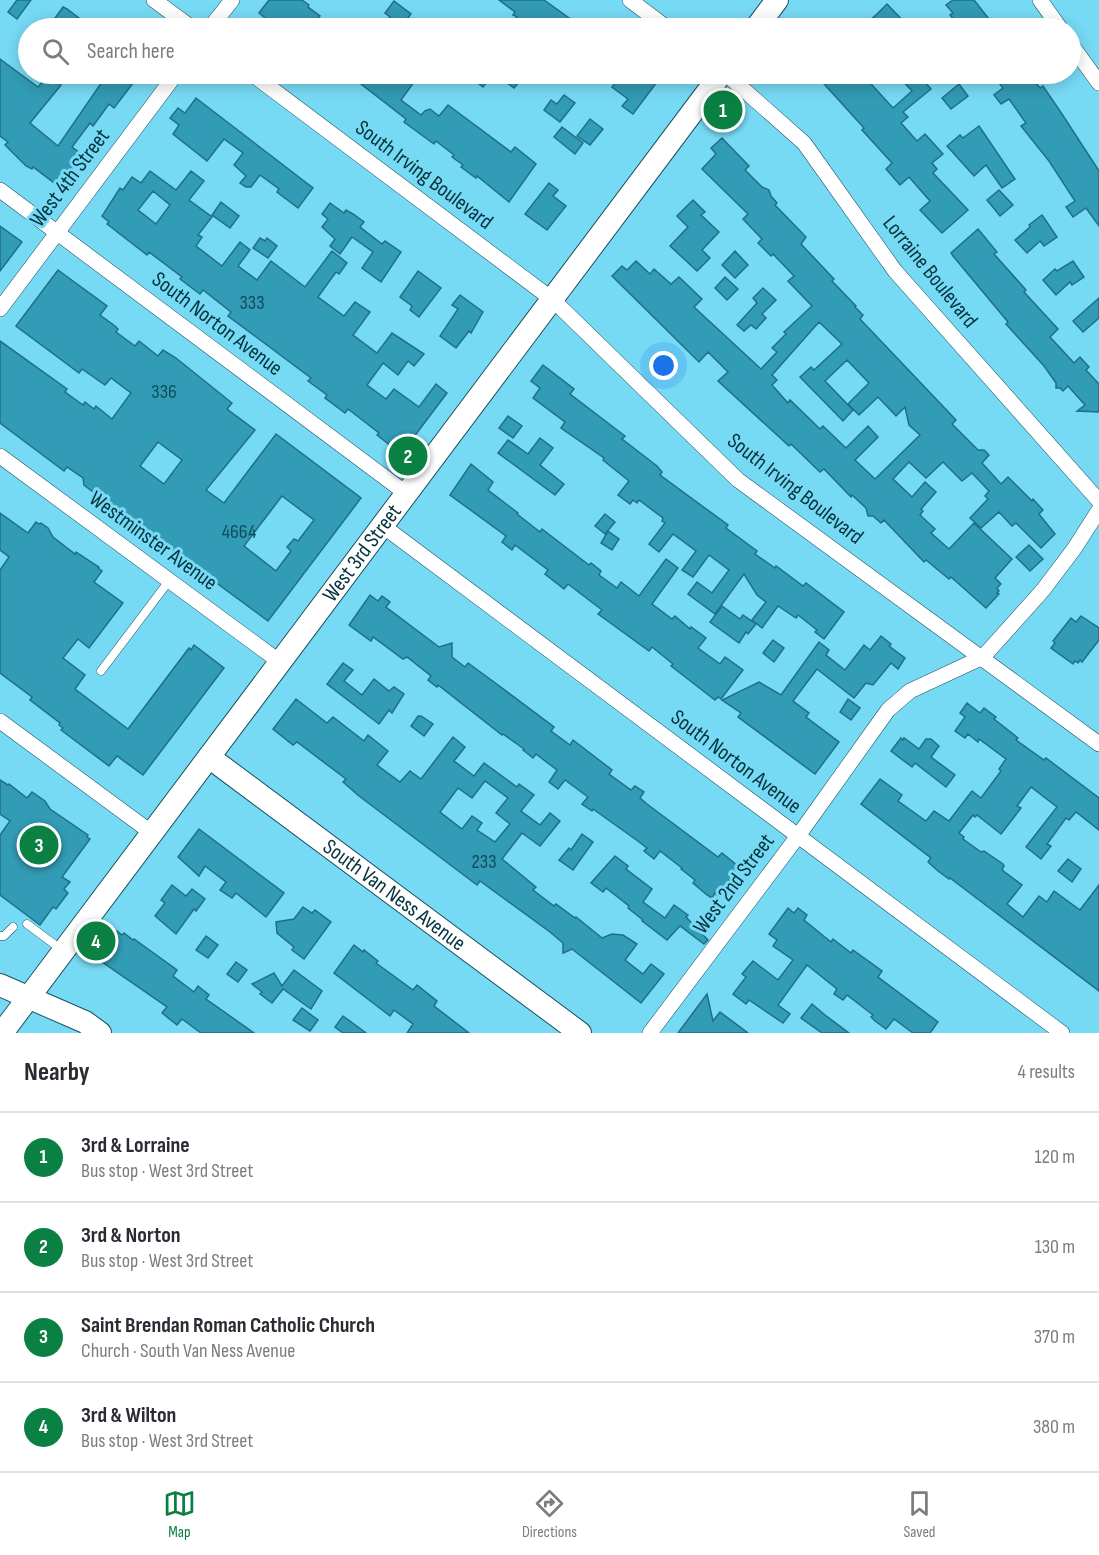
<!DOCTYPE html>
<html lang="en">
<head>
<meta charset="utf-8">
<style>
	:root { --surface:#fff; --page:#f2f2f3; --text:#2b2b33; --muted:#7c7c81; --line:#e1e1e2; --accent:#0b8043 }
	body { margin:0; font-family:"Sofia Sans Condensed",sans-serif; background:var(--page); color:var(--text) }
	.you { position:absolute; left:664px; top:366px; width:21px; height:21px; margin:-15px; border:4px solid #fff; border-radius:50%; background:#1a73e8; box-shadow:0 0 0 9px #1a73e833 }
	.badge { display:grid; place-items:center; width:39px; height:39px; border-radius:50%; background:var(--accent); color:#fff; font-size:20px; font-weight:700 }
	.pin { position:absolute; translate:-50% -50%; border:3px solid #fff; box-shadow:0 2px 6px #0006 }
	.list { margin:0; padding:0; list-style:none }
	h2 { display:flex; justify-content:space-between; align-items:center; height:78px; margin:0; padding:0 24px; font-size:26px }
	h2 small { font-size:20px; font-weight:400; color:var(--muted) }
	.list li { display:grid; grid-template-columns:39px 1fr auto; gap:18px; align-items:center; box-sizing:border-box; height:90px; padding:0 24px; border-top:2px solid var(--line) }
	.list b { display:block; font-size:22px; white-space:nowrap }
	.list p { margin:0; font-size:20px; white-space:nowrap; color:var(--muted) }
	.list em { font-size:20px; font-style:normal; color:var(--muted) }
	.icon { flex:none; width:33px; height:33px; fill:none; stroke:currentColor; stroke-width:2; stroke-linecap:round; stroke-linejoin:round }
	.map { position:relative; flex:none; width:1099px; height:1033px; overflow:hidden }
	.search { position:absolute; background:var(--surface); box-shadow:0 3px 15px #0003; left:18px; right:18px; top:18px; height:66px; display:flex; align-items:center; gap:15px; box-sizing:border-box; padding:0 21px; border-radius:33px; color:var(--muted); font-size:22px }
	.sheet { height:438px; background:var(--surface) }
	nav { display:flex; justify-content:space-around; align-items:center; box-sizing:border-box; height:84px; border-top:2px solid var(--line); background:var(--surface); font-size:16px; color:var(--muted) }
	nav a { display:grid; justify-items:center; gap:3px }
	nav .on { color:var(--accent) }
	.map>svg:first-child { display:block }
</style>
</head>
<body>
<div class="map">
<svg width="1099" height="1033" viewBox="0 0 1099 1033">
	<rect width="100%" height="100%" fill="#77daf5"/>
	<!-- building -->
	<g fill="#329bb5" stroke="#207084" stroke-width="1.5" fill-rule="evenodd">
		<polygon points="17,0 31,0 17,19 8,12"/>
		<polygon points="269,0 302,0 309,5 308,7 320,16 311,28 277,28 259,13"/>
		<polygon points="499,0 544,0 583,28 509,28 517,17 513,15 515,12"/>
		<polygon points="953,0 974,0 996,28 961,28 950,15 953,13 946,5"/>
		<polygon points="394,1 411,14 400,28 381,28 390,17 385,13"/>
		<polygon points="887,4 910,28 861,28 877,14"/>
		<polygon points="63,7 67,9 92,28 48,28"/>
		<polygon points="0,59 38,87 48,75 61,85 30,123 58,146 102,82 97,74 140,74 114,108 109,104 93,126 90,123 72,147 80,153 79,155 81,157 58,186 33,167 32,169 26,166 5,145 8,142 0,136"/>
		<polygon points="348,74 370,74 380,81 385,74 411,74 417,78 401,100 421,115 425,111 430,109 439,116 448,105 511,152 515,147 536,164 509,202 477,176 476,178 461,167 463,165 452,157 454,155 436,141 434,144 404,122 406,119"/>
		<polygon points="466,74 493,74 483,87"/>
		<polygon points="495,74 526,74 514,88"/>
		<polygon points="622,74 645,74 657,82 633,114 622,106 628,99 612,87"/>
		<polygon points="815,74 862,74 893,108 912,91 902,80 910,74 932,74 923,80 931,89 903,112 908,117 901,123 917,141 925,134 943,154 932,163 937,169 933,173 968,210 942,233 920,210 930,201 909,177 900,185 886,169 892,163 862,130 864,128"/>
		<polygon points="992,74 1029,74 1040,88 1043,86 1062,114 1099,171 1099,226 1086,208 1073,217 1066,207 1075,201 1049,161 1021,126 1026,123 1009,99 1001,104 994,95 1003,88"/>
		<polygon points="959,84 968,96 951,109 942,98"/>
		<polygon points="564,95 575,103 560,122 544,110 551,100 557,104"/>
		<polygon points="196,98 313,188 298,208 277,192 279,189 260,175 251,187 246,187 240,183 246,176 234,165 243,153 224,139 207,161 173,134 179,125 170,118 178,108 185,113"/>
		<polygon points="590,119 603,129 590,145 577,136"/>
		<polygon points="979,126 1015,179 1002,188 986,165 974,176 947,146 960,135 963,138"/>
		<polygon points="562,127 583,143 575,154 554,137"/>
		<path d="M722 138 749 166 745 170 762 187 769 190 771 196 777 203 775 205 806 237 801 244 834 279 832 281 856 306 855 307 863 315 860 319 956 420 952 424 978 450H984L989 455 982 463 1001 484 1008 477 1032 501 1033 499 1043 510 1039 514 1055 534 1041 548 1016 523 1012 526 999 512 981 528 970 518 988 499 985 496 989 491 972 473 962 481 943 462 926 478 909 462 893 479 912 497 925 482 936 492 921 509 923 511 920 515 935 529 931 533 949 549 974 523 1012 559 995 578 1001 584 997 588 999 591 997 593 999 594 986 608 951 577 949 579 926 560 924 562 884 520 881 523 873 516H868L866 508 852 495 851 497 824 469 820 472 791 444 789 446 718 381 728 372 708 352 699 362 612 276 622 266 627 270 636 261 650 274 654 269 671 284 679 277 702 299 694 307 761 369 777 352 772 348 786 334 784 332 812 306 788 281 794 276 773 254 771 256 758 243 762 239 743 219 748 214 702 169 716 154 711 148ZM819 322 842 344 814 370 811 367 800 377 843 421 853 410 825 381 847 360 869 383 848 404 859 415 878 397 896 416 905 407 909 425 920 435 875 479 855 460 878 437 868 426 846 448 823 426 820 429 790 400 788 403 772 385 777 380 772 375Z"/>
		<path d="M150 171 176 190 191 171 204 181 189 200 212 217 198 235 202 237 196 246 222 266 240 242 250 250 238 266 257 280 271 261 305 287 332 251 347 263 339 274 336 272 318 297 344 316 355 302 370 312 353 335 377 353 392 333 424 354 414 366 408 361 398 375 383 363 367 385 386 399 394 389 419 407 436 384 447 393 401 454 377 435 379 433 348 409 345 413 325 398 327 395 308 381 311 378 228 316 231 312 203 290 200 294 180 279 182 277 149 252 147 255 107 224 109 222 102 216 120 188 123 190 132 177 141 183ZM153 191 170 205 156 224 138 210Z"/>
		<polygon points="549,183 558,190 553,196 566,206 547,230 525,214"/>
		<polygon points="999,190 1013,205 1000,216 987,200"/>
		<polygon points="693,200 705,212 701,215 719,232 702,250 710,258 697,271 670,246 688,227 677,216"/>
		<polygon points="221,202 239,216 230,228 212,215"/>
		<polygon points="330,203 344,213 346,210 353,214 364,222 360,227 382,244 385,241 401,252 381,282 362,268 373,252 352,237 340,254 330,246 335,239 322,227 328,219 322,214"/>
		<polygon points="1042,215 1057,237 1044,246 1040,241 1027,253 1015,240 1030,227 1029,225"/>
		<polygon points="0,226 22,242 0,271"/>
		<polygon points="978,229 997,252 994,254 1026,290 1024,292 1058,329 1050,337 1074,363 1080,357 1089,367 1086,370 1099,384 1099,412 1077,411 1085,405 1068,386 1063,391 1060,388 1056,388 1056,383 1044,366 1006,324 1008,322 953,256 951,253"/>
		<polygon points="260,238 265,241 267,238 277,246 268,258 253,248"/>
		<polygon points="735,251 748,265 735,278 722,265"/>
		<polygon points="1073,261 1084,277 1072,285 1070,282 1056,295 1043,280 1055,269 1057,271"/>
		<path d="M58 270 107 306 100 315 115 326 118 329 116 332 135 346 139 341 158 356 163 350 176 358 232 403 227 409 255 430 206 490 224 503 276 434 361 498 268 621 93 492 84 485 83 478 67 467 64 471 0 423V341L67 389 65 392 83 405 85 402 94 409 96 406 112 419 131 393 111 378 105 385 82 369 79 373 16 326ZM158 442 182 460 164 484 140 466ZM282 496 314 520 298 541 294 539 287 547 291 551 276 571 244 546Z"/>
		<polygon points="418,271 441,288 419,317 410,310 412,306 400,297"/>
		<polygon points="725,277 738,289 727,300 715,288"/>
		<polygon points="763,288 776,300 762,314 766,318 756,329 751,325 744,331 737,325 757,303 753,298"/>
		<polygon points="460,295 483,312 471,333 469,331 456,348 440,336 458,309 452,305"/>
		<polygon points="1099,298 1099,318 1083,332 1073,321"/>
		<polygon points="543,365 574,389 570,394 625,436 622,439 657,466 662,472 660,475 728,525 726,528 757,551 755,554 775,568 776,566 803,586 806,583 844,612 824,639 815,632 817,630 798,615 796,618 778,606 762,628 752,620 766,602 757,595 744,574 715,614 688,594 697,582 712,593 729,570 709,555 693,577 682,570 696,551 673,534 659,552 649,544 665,523 662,521 663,518 639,500 637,503 633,500 630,504 618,495 629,481 603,460 604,458 561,428 565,422 533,398 540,388 531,381"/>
		<polygon points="508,416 522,426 513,438 499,428"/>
		<polygon points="540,438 553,448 540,465 564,484 555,495 498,453 508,440 528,454"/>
		<polygon points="471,464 493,482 488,490 518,513 517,514 540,532 542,529 589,565 591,563 601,571 599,575 617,588 621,582 639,596 666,559 678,568 652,604 672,619 675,616 690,629 691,627 706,638 698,648 720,664 725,657 743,670 721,699 718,697 715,700 671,666 673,664 652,647 649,651 598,614 602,610 568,584 564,589 545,574 548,570 515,545 512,550 502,542 506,536 450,495"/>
		<polygon points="0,513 28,533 36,522 39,524 41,523 48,528 53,537 75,554 76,552 99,567 98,568 102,571 94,582 123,603 89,648 78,639 63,658 85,675 75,689 128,729 189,648 191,650 194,645 224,668 143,775 117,756 109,766 61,730 63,728 59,725 60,723 30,700 32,697 0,673 0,570 9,557 0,550"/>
		<polygon points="605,514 615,522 605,534 595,526"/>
		<polygon points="608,531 619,539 612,550 601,543"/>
		<polygon points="1029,545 1043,559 1030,571 1016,557"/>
		<polygon points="370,595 378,601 382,596 390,602 386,607 439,647 452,643 452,657 465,667 468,663 494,682 554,727 551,731 570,745 573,740 612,770 609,774 631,790 635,786 644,792 640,798 647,804 718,857 722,853 739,867 718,896 715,893 712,898 707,895 693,883 695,880 681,869 682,868 660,851 654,859 644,851 647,848 635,839 593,809 592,811 582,804 588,797 565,780 558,789 549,782 557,770 536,754 533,758 523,750 524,749 503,734 502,735 438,685 437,687 428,680 431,676 407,657 403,659 373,637 371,641 349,625"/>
		<polygon points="722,606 740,619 743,615 756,624 748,634 746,632 739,643 710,622"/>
		<polygon points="1081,616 1099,628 1099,640 1082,662 1080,660 1078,663 1075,661 1073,664 1051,648 1055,643 1053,641 1071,618 1076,622"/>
		<polygon points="881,636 891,644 889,646 905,658 898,669 891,663 873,685 866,683 854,698 817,669 793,701 809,713 806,717 839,742 815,774 738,717 741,713 722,700 759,682 781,695 819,642 829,650 826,655 845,670 864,645 870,650"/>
		<polygon points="773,640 784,648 774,662 763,653"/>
		<polygon points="343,663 353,670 344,681 362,695 374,679 389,691 394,687 404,694 392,713 389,710 379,724 327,684"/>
		<path d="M296 699 327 723 333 717 364 741 368 735 388 751 377 765 400 782 410 771 421 779 453 737 465 747 454 761 474 776 484 763 517 787 519 784 534 795 521 811 540 825 550 813 560 821 540 846 522 833 502 859 536 887 533 890 554 906 556 904 575 918 576 917 602 938 612 934 623 935 637 944 625 960 643 974 651 964 664 974 641 1003 572 949 563 953V943L550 932 480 881 477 885 359 796 343 782 346 779 297 742 293 745 273 729ZM485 781 508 798 496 813 510 824 495 842 477 830 482 823 472 816 462 829 440 812 458 788 472 798Z"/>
		<polygon points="848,699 860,708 851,720 840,712"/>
		<polygon points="967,703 980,713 984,708 996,717 994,719 1018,738 1016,740 1044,760 1046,758 1099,798 1099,830 1076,812 1069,820 1066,818 1047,844 1051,846 1041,859 1026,847 1057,807 1031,787 1017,806 1021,808 1001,834 977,815 975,817 973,815 959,833 964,837 963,839 981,852 984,851 1003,864 1004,866 1002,870 1022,885 1007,904 1023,917 1039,896 1047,902 1054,891 1080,910 1099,885 1099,991 950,878 949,879 938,871 928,862 931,858 861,804 880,779 902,795 898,801 926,821 934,811 949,821 972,791 981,798 1001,771 999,769 1006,759 979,739 978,742 968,734 965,738 955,731 965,717 960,713"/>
		<polygon points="418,716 421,716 433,724 424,736 411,726"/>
		<polygon points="901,738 903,740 904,738 919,749 926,739 931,739 939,746 931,757 955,775 946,787 915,763 912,767 891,751"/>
		<polygon points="0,780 8,785 9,784 27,798 32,792 45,801 50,809 88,835 87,837 90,839 62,877 70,882 64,889 68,893 56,909 53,907 40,925 0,895 0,835 10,821 0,814"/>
		<polygon points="199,829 284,893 266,917 236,893 232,898 220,890 226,882 205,866 199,876 178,857"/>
		<polygon points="582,834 593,842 573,870 559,860 569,848 571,850"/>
		<polygon points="615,856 628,866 626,869 652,889 643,902 665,918 674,905 688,915 686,917 708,940 704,944 680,926 667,940 642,921 643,920 628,908 629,906 606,888 603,892 591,883"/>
		<polygon points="1068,859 1081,869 1072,882 1058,871"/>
		<polygon points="172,885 186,896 192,889 205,899 196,911 194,909 176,934 155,916 165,903 161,900"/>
		<polygon points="303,907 312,913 315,910 331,922 304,959 292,950 294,947 277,933 276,922 294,919"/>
		<polygon points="788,908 794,913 798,908 807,915 804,920 831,942 833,939 851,953 853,950 882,971 878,977 938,1022 930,1033 913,1033 894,1019 886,1029 875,1021 871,1017 873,1015 847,995 843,1000 834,994 837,989 807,965 778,1005 790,1014 783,1023 749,1000 746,1004 733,994 746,977 742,974 753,961 778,980 793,960 773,946 777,940 769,934"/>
		<polygon points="117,931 122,935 124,933 133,940 134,939 177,970 173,976 194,992 198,986 209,995 206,999 254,1033 201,1033 182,1019 177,1025 162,1013 167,1007 95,957"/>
		<polygon points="206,936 218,945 208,958 196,950"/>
		<polygon points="354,945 363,952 364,950 378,961 376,963 413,990 417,985 437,1001 434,1006 469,1033 407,1033 413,1024 394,1010 390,1016 334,973"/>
		<polygon points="236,962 247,970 238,982 227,974"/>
		<polygon points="294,970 322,991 311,1009 283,989 272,1003 260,994 262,992 252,984 274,973 282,986"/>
		<polygon points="707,994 713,1021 720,1012 748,1033 678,1033"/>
		<polygon points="812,1004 825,1015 849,1033 822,1033 801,1018"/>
		<polygon points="302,1008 318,1020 310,1031 293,1020"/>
		<polygon points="343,1016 366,1033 343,1033 335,1027"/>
	</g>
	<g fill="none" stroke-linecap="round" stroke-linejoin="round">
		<!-- lane casing -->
		<g stroke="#1a515f" stroke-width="9">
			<g id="lane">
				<polyline points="101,671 169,581"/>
				<polyline points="27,924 62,950"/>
				<polyline points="0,936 4,936 13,927"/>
			</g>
		</g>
		<!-- street casing -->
		<g stroke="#1a515f" stroke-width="16">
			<g id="street">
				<polyline points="154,0 192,28"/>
				<polyline points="630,0 667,28"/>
				<polyline points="1040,0 1060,28"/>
				<polyline points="210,28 232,0"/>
				<polyline points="1070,43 1099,83"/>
				<polyline points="252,74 553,300 738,480 1099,744"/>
				<polyline points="726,74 804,143 895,271 1099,501"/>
				<polyline points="0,190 407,494"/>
				<polyline points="0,309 176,74"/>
				<polyline points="0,456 280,662"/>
				<polyline points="383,526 1062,1033"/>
				<polyline points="0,721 152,833"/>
				<polyline points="650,1033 798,836 888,710 910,691 983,657 1043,590 1074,549 1099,510"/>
			</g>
		</g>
		<!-- secondary casing -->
		<g stroke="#1a515f" stroke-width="24">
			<g id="secondary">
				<polyline points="756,28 777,0"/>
				<path id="s1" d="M209 757 580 1033"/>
				<polyline points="0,985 85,1022 100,1033"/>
				<path id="s2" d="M2 1033 721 74"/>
			</g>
		</g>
		<!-- lane -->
		<use href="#lane" stroke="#fff" stroke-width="8"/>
		<!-- street -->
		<use href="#street" stroke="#fff" stroke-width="15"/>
		<!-- secondary -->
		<use href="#secondary" stroke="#fff" stroke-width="22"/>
	</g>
	<g text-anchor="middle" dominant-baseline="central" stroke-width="6" stroke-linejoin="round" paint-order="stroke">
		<!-- number labels -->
		<g font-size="20" fill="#104d5c">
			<text x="252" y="303">333</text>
			<text x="164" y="392">336</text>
			<text x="239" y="532">4664</text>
			<text x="484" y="862">233</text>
		</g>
		<!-- street labels -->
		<g font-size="22" fill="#05333e" stroke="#77daf5">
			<text transform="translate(424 175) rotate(37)">South Irving Boulevard</text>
			<text transform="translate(70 178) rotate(-53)">West 4th Street</text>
			<text transform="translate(930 272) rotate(51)">Lorraine Boulevard</text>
			<text transform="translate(217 324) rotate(37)">South Norton Avenue</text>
			<text transform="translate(795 489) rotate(38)">South Irving Boulevard</text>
			<text transform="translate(153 541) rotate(36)">Westminster Avenue</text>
			<text stroke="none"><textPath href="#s2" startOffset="600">West 3rd Street</textPath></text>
			<text transform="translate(736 762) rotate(37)">South Norton Avenue</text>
			<text transform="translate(734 884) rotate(-53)">West 2nd Street</text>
			<text stroke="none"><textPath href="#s1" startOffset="231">South Van Ness Avenue</textPath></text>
		</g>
	</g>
</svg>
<div class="you"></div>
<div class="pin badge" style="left:723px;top:110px">1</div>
<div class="pin badge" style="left:408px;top:456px">2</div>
<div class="pin badge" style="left:39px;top:845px">3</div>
<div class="pin badge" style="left:96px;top:941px">4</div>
<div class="search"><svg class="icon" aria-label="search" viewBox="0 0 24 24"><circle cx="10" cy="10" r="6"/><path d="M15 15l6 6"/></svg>Search here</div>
</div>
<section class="sheet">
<h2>Nearby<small>4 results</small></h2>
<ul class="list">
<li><span class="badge">1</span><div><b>3rd &amp; Lorraine</b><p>Bus stop · West 3rd Street</p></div><em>120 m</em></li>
<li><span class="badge">2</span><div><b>3rd &amp; Norton</b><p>Bus stop · West 3rd Street</p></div><em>130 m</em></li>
<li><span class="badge">3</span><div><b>Saint Brendan Roman Catholic Church</b><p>Church · South Van Ness Avenue</p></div><em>370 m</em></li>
<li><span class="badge">4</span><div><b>3rd &amp; Wilton</b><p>Bus stop · West 3rd Street</p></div><em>380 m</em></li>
</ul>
</section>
<nav>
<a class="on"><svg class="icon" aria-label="map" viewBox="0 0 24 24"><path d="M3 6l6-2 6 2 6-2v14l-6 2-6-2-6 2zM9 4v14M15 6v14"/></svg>Map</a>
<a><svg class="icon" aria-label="directions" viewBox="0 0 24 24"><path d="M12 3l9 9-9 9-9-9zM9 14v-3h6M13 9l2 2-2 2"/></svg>Directions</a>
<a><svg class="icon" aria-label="saved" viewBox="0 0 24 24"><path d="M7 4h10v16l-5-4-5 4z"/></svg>Saved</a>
</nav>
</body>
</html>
